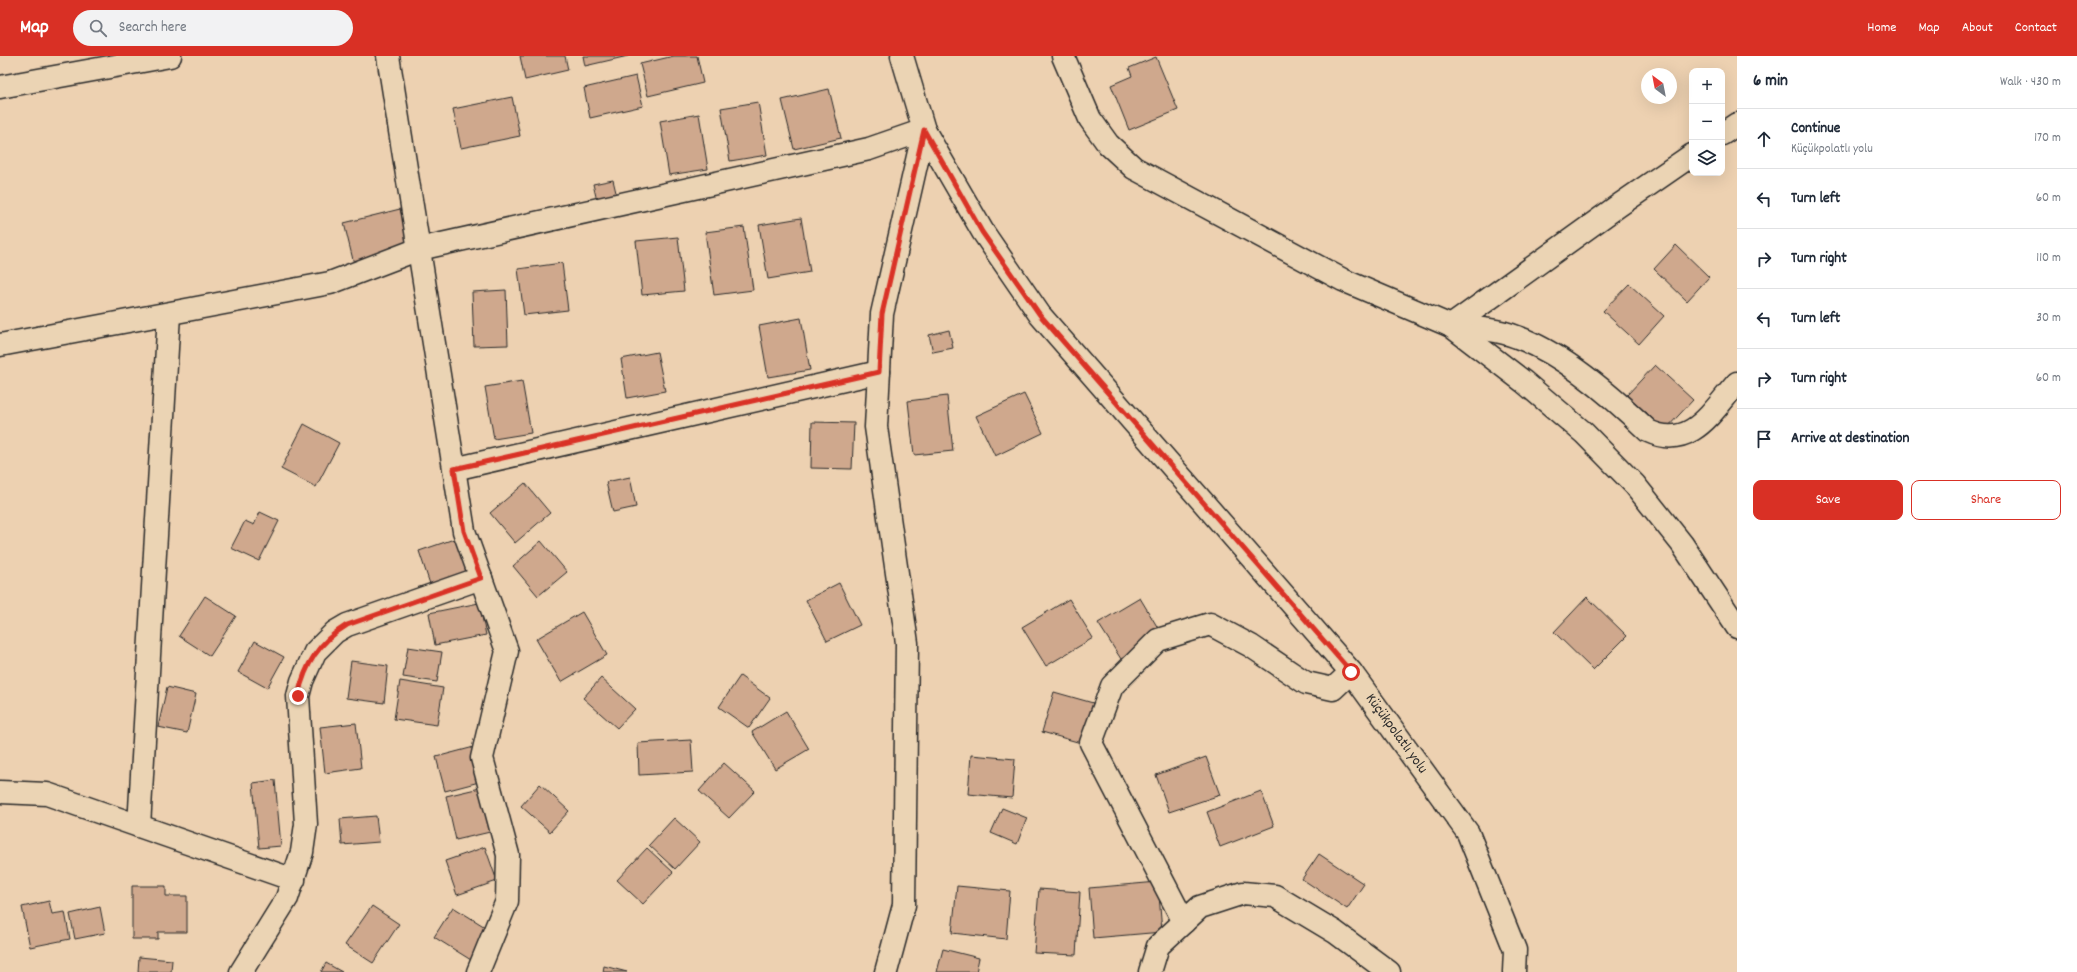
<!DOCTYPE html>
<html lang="en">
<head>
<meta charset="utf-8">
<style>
	:root { --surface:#fff; --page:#f2f2f3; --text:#1f2937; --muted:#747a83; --line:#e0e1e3; --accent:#d93025 }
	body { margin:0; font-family:Dekko,sans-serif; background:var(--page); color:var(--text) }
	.controls { position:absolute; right:12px; top:12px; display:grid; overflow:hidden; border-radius:8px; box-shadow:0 4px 16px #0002 }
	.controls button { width:36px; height:36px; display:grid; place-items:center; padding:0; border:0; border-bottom:1px solid var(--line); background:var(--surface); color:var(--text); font:20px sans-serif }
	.compass { position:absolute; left:1641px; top:12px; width:36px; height:36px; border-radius:50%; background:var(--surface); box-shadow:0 4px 16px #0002; rotate:328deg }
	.stop { position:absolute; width:12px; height:12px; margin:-9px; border:3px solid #d93025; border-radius:50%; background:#fff }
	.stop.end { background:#d93025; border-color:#fff; box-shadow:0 1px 4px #0008 }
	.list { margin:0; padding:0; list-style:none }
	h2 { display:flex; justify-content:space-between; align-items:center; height:52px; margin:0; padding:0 16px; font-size:17px }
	h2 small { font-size:13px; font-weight:400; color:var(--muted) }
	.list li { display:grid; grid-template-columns:26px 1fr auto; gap:12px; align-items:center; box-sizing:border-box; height:60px; padding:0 16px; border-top:1px solid var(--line) }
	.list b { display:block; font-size:15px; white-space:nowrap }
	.list p { margin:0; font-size:13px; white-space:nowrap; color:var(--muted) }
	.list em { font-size:13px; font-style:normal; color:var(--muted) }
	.actions { display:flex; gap:8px; padding:12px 16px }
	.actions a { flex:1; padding:9px 0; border:1px solid var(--accent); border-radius:8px; text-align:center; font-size:14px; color:var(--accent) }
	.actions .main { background:var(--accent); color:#fff }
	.icon { flex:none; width:22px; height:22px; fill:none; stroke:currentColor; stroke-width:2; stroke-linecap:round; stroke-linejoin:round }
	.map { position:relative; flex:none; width:1737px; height:916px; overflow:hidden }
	header { display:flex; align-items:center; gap:24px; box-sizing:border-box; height:56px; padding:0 20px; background:var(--accent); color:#fff }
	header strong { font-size:19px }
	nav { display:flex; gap:22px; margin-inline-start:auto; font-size:14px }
	.search { width:280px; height:36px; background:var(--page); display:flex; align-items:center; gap:10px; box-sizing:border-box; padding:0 14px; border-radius:22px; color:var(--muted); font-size:15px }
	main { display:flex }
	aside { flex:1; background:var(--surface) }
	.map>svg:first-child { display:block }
</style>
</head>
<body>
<header>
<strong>Map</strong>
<div class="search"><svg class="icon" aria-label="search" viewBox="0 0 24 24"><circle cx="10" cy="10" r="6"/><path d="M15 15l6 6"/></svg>Search here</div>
<nav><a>Home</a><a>Map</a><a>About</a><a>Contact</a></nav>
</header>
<main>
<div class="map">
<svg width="1737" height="916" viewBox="0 0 1737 916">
	<rect width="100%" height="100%" fill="#edd1b1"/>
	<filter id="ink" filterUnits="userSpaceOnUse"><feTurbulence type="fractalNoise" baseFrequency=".025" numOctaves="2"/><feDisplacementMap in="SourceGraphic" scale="8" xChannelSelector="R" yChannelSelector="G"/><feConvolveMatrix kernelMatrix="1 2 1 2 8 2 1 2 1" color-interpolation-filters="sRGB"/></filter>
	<g filter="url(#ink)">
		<!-- building -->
		<g fill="#cfa88d" stroke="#2b2b2b">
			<polygon points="520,0 565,0 568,14 525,24"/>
			<polygon points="583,0 628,0 585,10"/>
			<polygon points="674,0 697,0 703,27 648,40 640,8"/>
			<polygon points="1156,1 1178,54 1129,74 1111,29 1132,20 1129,12"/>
			<polygon points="636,20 643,50 590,62 584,32"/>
			<polygon points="829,33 841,82 794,93 782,44"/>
			<polygon points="512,41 520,80 461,92 453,53"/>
			<polygon points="758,46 767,99 730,105 721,52"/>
			<polygon points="699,58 708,113 669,119 660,65"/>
			<polygon points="613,124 618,145 598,149 593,128"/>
			<polygon points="400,153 411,193 354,208 344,167"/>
			<polygon points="801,162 810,216 768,223 759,169"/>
			<polygon points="744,171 753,234 714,239 705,176"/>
			<polygon points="678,181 684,235 642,239 636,185"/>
			<polygon points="1676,189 1709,221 1687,245 1654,213"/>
			<polygon points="562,207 568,254 524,259 518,213"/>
			<polygon points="1629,228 1664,260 1639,288 1603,255"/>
			<polygon points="506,234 508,289 474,290 472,236"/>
			<polygon points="801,262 810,314 768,321 759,270"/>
			<polygon points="949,274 953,292 933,296 929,279"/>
			<polygon points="657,296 665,335 627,342 621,303"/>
			<polygon points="1655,309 1693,344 1665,374 1627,339"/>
			<polygon points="522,325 531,377 494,383 485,331"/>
			<polygon points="1024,338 1043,377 995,400 976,360"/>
			<polygon points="947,340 953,395 914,399 908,345"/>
			<polygon points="812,366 854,367 852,413 811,412"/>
			<polygon points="304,368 339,387 316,431 281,413"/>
			<polygon points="630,421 636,451 613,456 606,426"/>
			<polygon points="525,427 550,457 515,487 490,457"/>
			<polygon points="260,456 279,465 259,505 231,492 245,465 254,469"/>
			<polygon points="457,482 470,517 431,531 419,495"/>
			<polygon points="541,485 567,516 538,540 513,510"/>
			<polygon points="839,527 860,569 827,585 806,544"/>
			<polygon points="205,540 236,560 210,600 179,580"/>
			<polygon points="1587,541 1627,580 1593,614 1554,576"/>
			<polygon points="1140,542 1161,577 1121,603 1098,567"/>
			<polygon points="1069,543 1093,582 1046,610 1022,571"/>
			<polygon points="479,547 486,579 435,589 429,557"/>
			<polygon points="582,556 607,599 561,626 536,583"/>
			<polygon points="255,585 284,601 267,632 238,616"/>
			<polygon points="408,591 442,596 437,626 403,621"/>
			<polygon points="351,605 388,610 384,647 346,642"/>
			<polygon points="740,620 770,642 749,672 719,651"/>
			<polygon points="601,622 635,653 617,672 583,642"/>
			<polygon points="400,625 443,632 437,669 394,663"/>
			<polygon points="167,631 196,638 187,677 158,671"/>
			<polygon points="1054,636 1093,647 1081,687 1042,676"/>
			<polygon points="786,655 809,693 775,713 752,676"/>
			<polygon points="356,667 361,712 325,717 320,671"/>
			<polygon points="691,684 693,716 639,719 638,687"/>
			<polygon points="474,691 483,725 445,735 436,701"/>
			<polygon points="971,699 1015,703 1012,742 968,738"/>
			<polygon points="1206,701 1220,739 1169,756 1156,719"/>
			<polygon points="724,707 755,735 729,762 699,735"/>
			<polygon points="275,724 281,790 259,792 253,727"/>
			<polygon points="540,728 569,755 550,776 521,750"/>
			<polygon points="480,732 490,776 456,784 446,740"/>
			<polygon points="1261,735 1274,770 1220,791 1207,756"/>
			<polygon points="1002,752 1027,762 1017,788 991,777"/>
			<polygon points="376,760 379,786 342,789 340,763"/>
			<polygon points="674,762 700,786 675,813 649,789"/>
			<polygon points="485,791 497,825 457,839 445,805"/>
			<polygon points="647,792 673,816 643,848 617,824"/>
			<polygon points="1319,798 1364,828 1347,853 1302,823"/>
			<polygon points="1158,826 1162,876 1093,882 1089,832"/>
			<polygon points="132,830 166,830 166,840 187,840 187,876 158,876 158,883 132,883"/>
			<polygon points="957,830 1010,835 1006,883 952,877"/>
			<polygon points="1039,833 1080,836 1076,899 1034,897"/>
			<polygon points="49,845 52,858 65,856 70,883 30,891 22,851"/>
			<polygon points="372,850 399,868 373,907 345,889"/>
			<polygon points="100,851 105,877 75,883 70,858"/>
			<polygon points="453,851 490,874 471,904 434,881"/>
			<polygon points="943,893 979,902 976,916 937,916"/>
			<polygon points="139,901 172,904 171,916 138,916"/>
			<polygon points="326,907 342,916 321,916"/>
			<polygon points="604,910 627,916 603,916"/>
		</g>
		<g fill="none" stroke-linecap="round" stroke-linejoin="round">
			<!-- minor casing -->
			<g stroke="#2b2b2b" stroke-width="25">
				<g id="minor">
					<polyline points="388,0 464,475 507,595 482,702 508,799 507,845 478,916"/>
					<polyline points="902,0 924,74 983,176 1040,259 1351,616 1468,777 1515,894 1514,916"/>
					<polyline points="1063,0 1090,63 1108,88 1134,112 1343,224 1451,270 1524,326 1584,377 1635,429 1682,488 1737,571"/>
					<polyline points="0,31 170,0"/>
					<polyline points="1722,78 1737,68"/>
					<path d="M1451 270C1473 272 1497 273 1517 281 1564 298 1613 341 1648 375 1691 395 1712 355 1737 327"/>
					<polyline points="1451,270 1618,150 1692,99"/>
					<polyline points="0,289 330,227 419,193 869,93 924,74"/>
					<polyline points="454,413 879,316"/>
					<polyline points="0,736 47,738 294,824"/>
					<polyline points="139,770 169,258"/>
					<polyline points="1184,866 1091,687 1112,630 1158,584 1210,568 1251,590 1306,627 1333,633 1351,616"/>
					<polyline points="241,916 287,842 302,796 306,768 298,640 302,625 315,596 335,576 347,569 481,522"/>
					<polyline points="886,916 904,849 907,587 876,371 882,258 924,74"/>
					<polyline points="1150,916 1158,890 1200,851 1243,837 1275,840 1335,876 1389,916"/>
				</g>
			</g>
			<!-- minor -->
			<use href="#minor" stroke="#ebd4b4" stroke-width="22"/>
		</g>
	</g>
	<g fill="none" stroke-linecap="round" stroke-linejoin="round" filter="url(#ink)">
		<!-- route -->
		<path stroke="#d93025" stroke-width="5" d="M298 640C305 608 319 586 347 569L481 522 464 475 454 413 879 316 882 258 924 74 982 176 1040 259 1351 616"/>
	</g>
	<g text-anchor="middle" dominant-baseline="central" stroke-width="4" stroke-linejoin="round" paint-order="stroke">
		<!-- street labels -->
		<g font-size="15" fill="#2b2b2b" stroke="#ebd4b4">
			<text transform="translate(1396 678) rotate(54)">Küçükpolatlı yolu</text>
		</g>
	</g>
</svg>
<div class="controls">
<button>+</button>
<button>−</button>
<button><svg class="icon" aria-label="layers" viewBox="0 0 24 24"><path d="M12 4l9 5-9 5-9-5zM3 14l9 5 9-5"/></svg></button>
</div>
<svg class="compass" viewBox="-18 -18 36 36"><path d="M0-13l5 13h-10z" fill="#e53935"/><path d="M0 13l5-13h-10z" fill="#747a83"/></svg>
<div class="stop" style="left:1351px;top:616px"></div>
<div class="stop end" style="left:298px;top:640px"></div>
</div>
<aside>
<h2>6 min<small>Walk · 430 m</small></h2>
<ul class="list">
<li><svg class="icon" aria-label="ahead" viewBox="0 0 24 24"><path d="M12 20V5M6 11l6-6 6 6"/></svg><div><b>Continue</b><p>Küçükpolatlı yolu</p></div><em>170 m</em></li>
<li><svg class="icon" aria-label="left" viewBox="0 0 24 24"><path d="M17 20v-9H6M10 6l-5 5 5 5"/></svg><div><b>Turn left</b></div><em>60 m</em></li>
<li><svg class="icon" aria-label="right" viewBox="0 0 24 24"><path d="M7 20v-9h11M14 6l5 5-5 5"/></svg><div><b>Turn right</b></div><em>110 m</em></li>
<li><svg class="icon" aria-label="left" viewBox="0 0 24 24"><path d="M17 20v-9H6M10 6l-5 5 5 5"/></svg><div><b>Turn left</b></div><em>30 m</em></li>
<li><svg class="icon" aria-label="right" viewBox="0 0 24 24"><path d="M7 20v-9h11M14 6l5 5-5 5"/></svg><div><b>Turn right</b></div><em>60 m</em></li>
<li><svg class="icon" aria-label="arrive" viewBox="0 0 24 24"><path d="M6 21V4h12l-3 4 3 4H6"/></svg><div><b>Arrive at destination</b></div></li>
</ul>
<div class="actions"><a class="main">Save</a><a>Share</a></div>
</aside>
</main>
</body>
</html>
